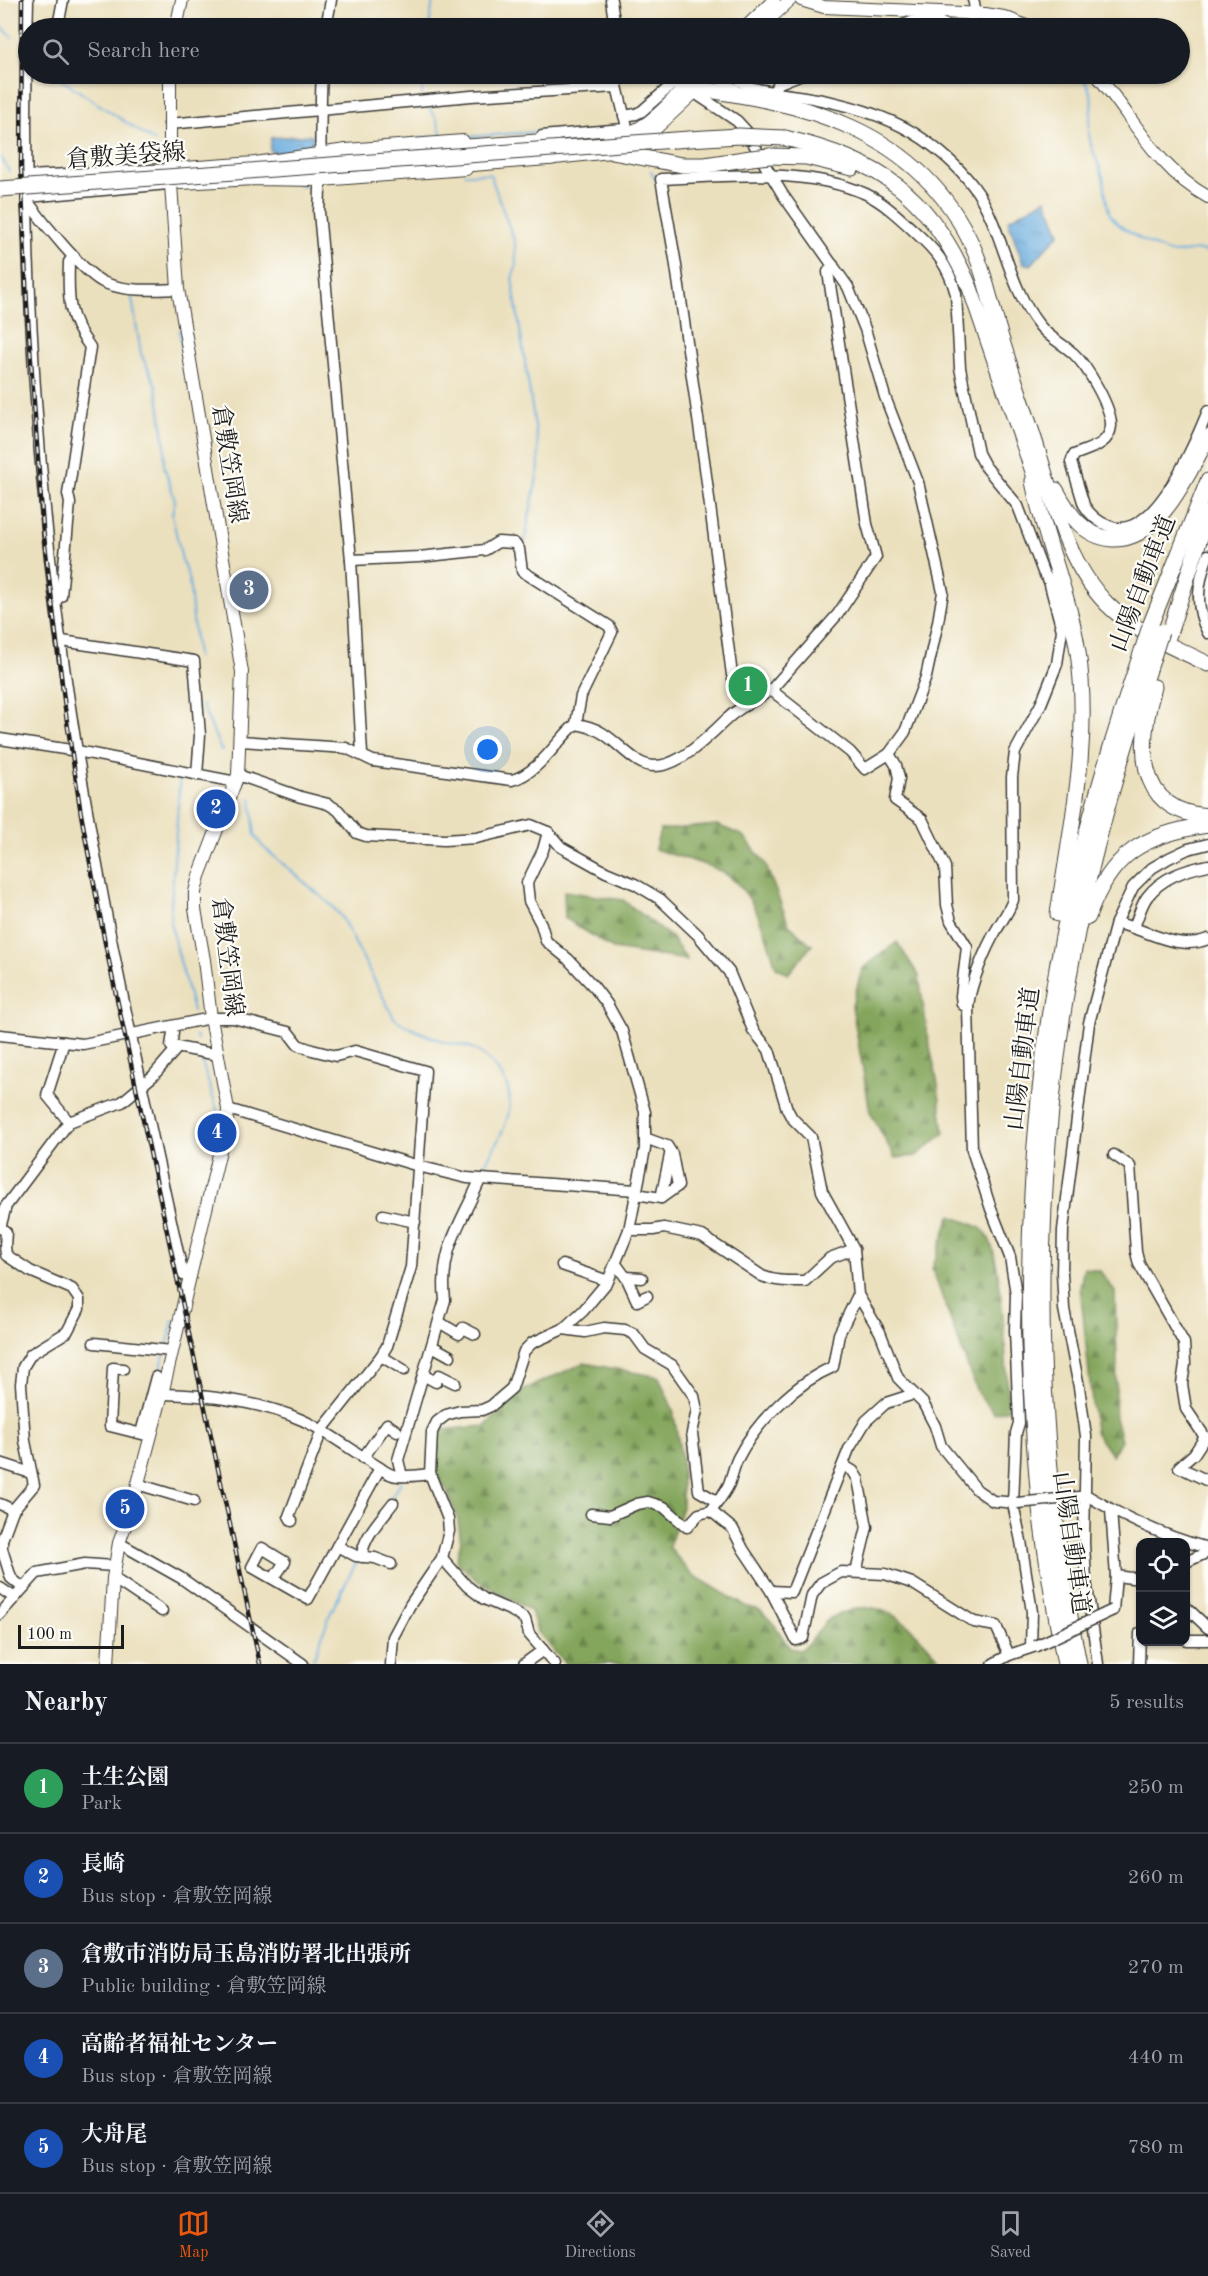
<!DOCTYPE html>
<html lang="en">
<head>
<meta charset="utf-8">
<style>
	:root { --surface:#171b24; --page:#242831; --text:#f1f3f6; --muted:#9ea1a6; --line:#363941; --accent:#ea580c }
	body { margin:0; font-family:"Old Standard TT","Noto Serif JP",serif; background:var(--page); color:var(--text) }
	.controls { position:absolute; right:18px; bottom:18px; display:grid; overflow:hidden; border-radius:12px; box-shadow:0 2px 4px #0004 }
	.controls button { width:54px; height:54px; display:grid; place-items:center; padding:0; border:0; border-bottom:2px solid var(--line); background:var(--surface); color:var(--text); font:30px sans-serif }
	.scale { position:absolute; left:18px; bottom:15px; width:106px; box-sizing:border-box; padding-left:6px; border:3px solid #1c1c1c; border-top:0; font-size:16px; line-height:21px; white-space:nowrap; color:#1c1c1c; -webkit-text-stroke:4px #fdfcf7; paint-order:stroke }
	.you { position:absolute; left:488px; top:750px; width:21px; height:21px; margin:-15px; border:4px solid #fff; border-radius:50%; background:#1a73e8; box-shadow:0 0 0 9px #1a73e833 }
	.badge { display:grid; place-items:center; width:39px; height:39px; border-radius:50%; background:var(--accent); color:#fff; font-size:20px; font-weight:700 }
	.pin { position:absolute; translate:-50% -50%; border:3px solid #fff; box-shadow:0 2px 6px #0006 }
	.list { margin:0; padding:0; list-style:none }
	h2 { display:flex; justify-content:space-between; align-items:center; height:78px; margin:0; padding:0 24px; font-size:26px }
	h2 small { font-size:20px; font-weight:400; color:var(--muted) }
	.list li { display:grid; grid-template-columns:39px 1fr auto; gap:18px; align-items:center; box-sizing:border-box; height:90px; padding:0 24px; border-top:2px solid var(--line) }
	.list b { display:block; font-size:22px; white-space:nowrap }
	.list p { margin:0; font-size:20px; white-space:nowrap; color:var(--muted) }
	.list em { font-size:20px; font-style:normal; color:var(--muted) }
	.icon { flex:none; width:33px; height:33px; fill:none; stroke:currentColor; stroke-width:2; stroke-linecap:round; stroke-linejoin:round }
	.map { position:relative; flex:none; width:1208px; height:1664px; overflow:hidden }
	.search { position:absolute; background:var(--surface); box-shadow:0 2px 4px #0004; left:18px; right:18px; top:18px; height:66px; display:flex; align-items:center; gap:15px; box-sizing:border-box; padding:0 21px; border-radius:33px; color:var(--muted); font-size:22px }
	.sheet { height:528px; background:var(--surface) }
	nav { display:flex; justify-content:space-around; align-items:center; box-sizing:border-box; height:84px; border-top:2px solid var(--line); background:var(--surface); font-size:16px; color:var(--muted) }
	nav a { display:grid; justify-items:center; gap:3px }
	nav .on { color:var(--accent) }
	.map>svg:first-child { display:block }
</style>
</head>
<body>
<div class="map">
<svg width="1208" height="1664" viewBox="0 0 1208 1664">
	<defs>
		<pattern id="forest-firs" width="22" height="20" patternUnits="userSpaceOnUse" patternTransform="scale(1.5)"><rect width="22" height="20" fill="#84a65c"/><path d="M5 1l3.5 6h-7zM16 11l3.5 6h-7z" fill="#6b864b"/></pattern>
		<pattern id="park-crowns" width="20" height="18" patternUnits="userSpaceOnUse" patternTransform="scale(1.5)"><rect width="20" height="18" fill="#a6c067"/><path d="M2 6a3 3 0 1 1 6 0M12 15a3 3 0 1 1 6 0" fill="none" stroke="#8ea459"/></pattern>
		<pattern id="water-ripples" width="26" height="14" patternUnits="userSpaceOnUse" patternTransform="scale(1.5)"><rect width="26" height="14" fill="#69acde"/><path d="M2 4q2-2 4 0t4 0M15 11q2-2 4 0t4 0" fill="none" stroke="#568bb3"/></pattern>
	</defs>
	<rect width="100%" height="100%" fill="#fdfcf7"/>
	<filter id="ink" filterUnits="userSpaceOnUse"><feTurbulence type="fractalNoise" baseFrequency=".0167" numOctaves="2"/><feDisplacementMap in="SourceGraphic" scale="12" xChannelSelector="R" yChannelSelector="G"/><feConvolveMatrix kernelMatrix="1 2 1 2 8 2 1 2 1" color-interpolation-filters="sRGB"/></filter>
	<filter id="wash" filterUnits="userSpaceOnUse"><feTurbulence type="fractalNoise" baseFrequency=".008" numOctaves="4" result="noise"/><feDisplacementMap in="SourceGraphic" scale="24" xChannelSelector="R" yChannelSelector="G"/><feGaussianBlur stdDeviation="1.35" result="paint"/><feColorMatrix in="noise" values="0 0 0 0 0 0 0 0 0 0 0 0 0 0 0 0 0 1.4 0 .05"/><feComposite in="paint" operator="in"/></filter>
	<g filter="url(#wash)">
		<rect width="100%" height="100%" fill="#ebe0bd"/>
		<!-- forest -->
		<g fill="url(#forest-firs)" stroke="#50613c" stroke-width="1.5">
			<path d="M717 825 744 836 765 863 789 925 812 945 788 974 776 967C766 935 754 889 722 872 705 863 674 856 655 849L660 830Z"/>
			<polygon points="564,891 623,900 671,937 687,960 613,949 565,918"/>
			<polygon points="897,942 919,976 928,1037 938,1085 944,1134 916,1156 895,1158 870,1112 852,1006 862,969"/>
			<path d="M950 1216C960 1220 977 1224 984 1231 1004 1249 1006 1377 1009 1409L994 1413 977 1392 932 1269Z"/>
			<polygon points="1084,1268 1100,1271 1115,1292 1117,1364 1115,1417 1121,1440 1112,1456 1095,1432 1080,1286"/>
			<path d="M584 1363 659 1377 673 1410 682 1462V1507L669 1547 690 1573 745 1606 760 1610 773 1623 790 1648 800 1650C815 1641 817 1629 828 1620 832 1616 840 1614 845 1612 890 1593 917 1636 945 1664H565L537 1631 531 1611 476 1580 456 1561 461 1541 457 1516 446 1488 436 1476 432 1465 435 1438 440 1430 485 1426 525 1389Z"/>
		</g>
		<!-- park -->
		<polygon fill="url(#park-crowns)" stroke="#616e42" stroke-width="1.5" points="735,672 761,689 748,697 738,684"/>
		<!-- water -->
		<g fill="url(#water-ripples)" stroke="#42647d" stroke-width="1.5">
			<polygon points="312,135 313,151 278,155 270,150 271,138"/>
			<polygon points="1046,199 1060,233 1031,265 1023,263 1008,220"/>
		</g>
		<g fill="none" stroke-linecap="round" stroke-linejoin="round">
			<!-- stream -->
			<g stroke="#69acde" stroke-width="2">
				<polyline points="930,0 958,3"/>
				<polyline points="0,25 12,37"/>
				<polyline points="429,28 433,0"/>
				<polyline points="53,74 154,141"/>
				<polyline points="422,74 422,96"/>
				<path d="M1078 74C1101 96 1088 108 1089 134 1090 150 1099 162 1103 177 1106 188 1105 203 1110 214 1115 225 1135 236 1146 242 1154 246 1167 253 1176 253 1188 252 1196 248 1208 252"/>
				<polyline points="427,104 437,120 442,136"/>
				<polyline points="467,137 539,132"/>
				<polyline points="419,138 442,137"/>
				<polyline points="746,142 752,153"/>
				<polyline points="315,149 315,133"/>
				<polyline points="0,156 9,171"/>
				<polyline points="651,171 656,181"/>
				<polyline points="465,174 490,174 515,243 516,267 512,278 538,446 539,467 523,548"/>
				<polyline points="297,185 309,186"/>
				<polyline points="131,292 141,354 155,383 158,395 165,446 164,466 175,500 172,515 182,560 189,579 197,657"/>
				<polyline points="179,330 182,348"/>
				<polyline points="202,705 221,750 223,750"/>
				<polyline points="180,775 170,922 193,1011"/>
				<path d="M251 798 255 835 262 846 330 904 341 916 394 1018C409 1029 429 1036 448 1043 456 1045 467 1045 474 1049 485 1055 494 1065 501 1075 525 1109 494 1145 479 1175"/>
				<path d="M189 910C186 893 192 877 199 861"/>
				<polyline points="196,1035 197,1040"/>
				<polyline points="200,1056 218,1113 212,1142"/>
				<polyline points="443,1251 449,1234"/>
				<polyline points="439,1293 440,1272"/>
				<polyline points="167,1347 173,1320"/>
				<polyline points="159,1376 164,1355"/>
				<polyline points="130,1489 143,1437"/>
				<polyline points="390,1499 400,1484 400,1481"/>
				<polyline points="313,1660 331,1612 357,1561"/>
			</g>
		</g>
	</g>
	<g filter="url(#ink)">
		<g fill="none" stroke-linecap="round" stroke-linejoin="round">
			<!-- minor casing -->
			<g stroke="#3b3934" stroke-width="13">
				<g id="minor">
					<path d="M28 0C22 186 30 374 50 558 77 797 129 1032 181 1266L183 1275 190 1277"/>
					<polyline points="611,0 615,28"/>
					<polyline points="58,26 63,0"/>
					<polyline points="326,28 331,0"/>
					<path d="M898 28C913 18 937 18 951 28"/>
					<path d="M967 28C972 22 977 8 973 0"/>
					<path d="M322 74C319 120 322 166 319 212L351 560 362 754"/>
					<path d="M737 74 740 81 750 87C771 93 795 95 817 99 853 106 893 118 923 139 943 153 964 172 978 193 1004 234 1008 286 1039 325 1048 337 1063 344 1074 354 1087 366 1112 408 1111 426 1109 446 1089 448 1074 455L1071 462 1084 505C1090 515 1098 522 1109 526 1154 543 1195 443 1208 411"/>
					<polyline points="773,92 779,83 802,74"/>
					<polyline points="624,116 636,114 642,111 675,82"/>
					<polyline points="169,124 471,96 616,87"/>
					<polyline points="542,136 623,129 627,127 614,74"/>
					<polyline points="28,176 170,169"/>
					<polyline points="28,197 168,184"/>
					<path d="M28 202C42 221 85 275 105 283 127 292 155 290 178 289"/>
					<path d="M1208 555C1198 582 1194 607 1208 633"/>
					<polyline points="351,560 419,557 485,550 498,542 514,543 519,549 522,571 609,626 612,632 581,696 576,724"/>
					<path d="M56 600 61 596 70 503 68 494 90 347C67 316 68 299 69 262L74 256"/>
					<polyline points="62,641 194,661 200,735 197,775"/>
					<polyline points="771,690 838,614 876,557 867,524 828,272 833,265"/>
					<path d="M746 705 736 687 732 675 704 460 675 259 661 179C727 177 803 166 866 194 883 202 899 217 913 230 935 250 948 264 956 294L960 368 978 453 985 466 1018 506 1043 572 1049 581 1062 630 1057 664 1041 704 1015 752 1012 777 1013 900C1009 911 1003 919 997 929 986 947 969 987 968 1008L962 1004 961 996 967 947 951 921 947 905 945 867 922 819 895 800 899 778 896 765 889 754"/>
					<polyline points="0,739 77,751 236,782"/>
					<path d="M241 741 346 748 373 761 512 780C539 773 556 741 576 724 608 729 613 744 638 761 669 781 708 736 728 718 740 706 757 700 771 690L850 752 865 769 889 754 905 732 926 677 938 622 943 592 918 482 885 397 865 329 848 287 783 195 765 165 748 133 737 121 695 93 650 74"/>
					<polyline points="238,775 301,797 328,804 338,810 357,833 366,836 444,840 476,838 531,825 548,832 561,847 606,872 635,884 660,899 698,935 729,972 753,1030 769,1050 787,1109 792,1118 811,1137 822,1191 854,1249 858,1295 880,1332 898,1378 923,1403 935,1426 941,1446 977,1490 993,1501 1017,1503"/>
					<path d="M1116 923C1147 929 1176 952 1208 939"/>
					<path d="M1134 927C1138 918 1141 905 1147 897 1162 877 1185 870 1208 865"/>
					<polyline points="968,1008 972,1150 991,1209 1010,1257 1016,1294 1015,1331 1019,1423 1016,1433 1013,1504 1021,1541 1032,1612 1031,1647"/>
					<polyline points="171,1027 173,1033 171,1046 218,1055"/>
					<polyline points="0,1035 83,1044 211,1018 233,1018 288,1032 298,1045 312,1050 336,1056 355,1051 425,1071 411,1267 387,1346 381,1356 322,1430 289,1516 292,1521"/>
					<polyline points="64,1042 47,1095 69,1122"/>
					<polyline points="228,1109 422,1167 467,1178 636,1190"/>
					<polyline points="1114,1155 1130,1166 1136,1252 1139,1264 1184,1343 1185,1364 1182,1384 1186,1409 1205,1437 1194,1454 1179,1467 1208,1481"/>
					<polyline points="636,1194 661,1198 678,1186 672,1154 667,1146 645,1138"/>
					<polyline points="661,1198 670,1155"/>
					<polyline points="383,1215 415,1222"/>
					<polyline points="0,1227 6,1232 5,1246 6,1255 30,1271 72,1289 79,1299 79,1309 67,1332 31,1354 23,1367 21,1384 25,1441 34,1485 13,1510"/>
					<polyline points="0,1228 6,1206 69,1122 122,1102 153,1076 178,1047"/>
					<path d="M629 1230H653L664 1228 702 1236 762 1276C776 1282 790 1281 805 1281L830 1258 854 1249"/>
					<polyline points="616,1264 627,1279 637,1301 647,1296"/>
					<polyline points="562,1265 608,1281"/>
					<polyline points="626,1277 642,1278"/>
					<polyline points="439,1322 459,1334 463,1328 475,1334"/>
					<polyline points="563,1329 585,1332 604,1328 625,1330 634,1334 645,1349 672,1365 694,1396 697,1410 692,1433 699,1491 717,1501"/>
					<polyline points="94,1343 172,1351"/>
					<polyline points="432,1346 450,1356"/>
					<polyline points="381,1356 404,1370"/>
					<polyline points="123,1369 113,1368 110,1426 150,1436"/>
					<polyline points="423,1375 436,1382 439,1375 455,1383"/>
					<path d="M162 1394C209 1395 258 1401 302 1420 329 1432 352 1451 377 1466 383 1470 390 1476 398 1476 408 1477 420 1475 430 1474"/>
					<polyline points="141,1433 156,1377"/>
					<polyline points="363,1458 387,1424 397,1431"/>
					<polyline points="0,1463 31,1473"/>
					<polyline points="843,1465 853,1471 858,1479 867,1527 856,1572"/>
					<path d="M402 1476 398 1460 445 1300C439 1250 461 1224 480 1180"/>
					<polyline points="137,1484 194,1501"/>
					<path d="M1082 1496 1086 1495C1125 1518 1164 1537 1208 1548"/>
					<polyline points="0,1504 13,1510 2,1540 2,1549 11,1578 23,1588"/>
					<polyline points="1111,1510 1116,1576 1113,1610"/>
					<polyline points="711,1511 733,1529 743,1549 771,1591 796,1640 803,1638 812,1595 821,1583 841,1572 885,1574 912,1583 974,1622 996,1626 1009,1655"/>
					<path d="M591 1514 610 1516 637 1504 648 1502 664 1507 687 1527 699 1514 711 1511C717 1503 725 1493 729 1484 732 1476 734 1466 738 1458 756 1422 797 1382 833 1367L839 1334 858 1295"/>
					<polyline points="119,1543 181,1578 303,1664"/>
					<polyline points="337,1546 356,1556 375,1558 391,1564"/>
					<path d="M362 1557C362 1538 382 1518 393 1503"/>
					<polyline points="442,1558 467,1586 484,1599 512,1611 525,1619 529,1634 555,1664"/>
					<polyline points="1186,1562 1208,1552"/>
					<polyline points="1116,1576 1140,1579"/>
					<polyline points="113,1578 162,1611"/>
					<polyline points="273,1579 285,1562 262,1548 252,1567 308,1599 380,1468"/>
					<polyline points="0,1588 15,1598"/>
					<polyline points="771,1591 792,1592 849,1449 866,1421 886,1403 914,1394"/>
					<polyline points="1186,1607 1208,1628"/>
					<polyline points="0,1614 37,1573 85,1564 114,1566"/>
					<polyline points="1186,1640 1208,1640"/>
					<polyline points="391,1664 393,1637 410,1605 442,1558 449,1531 448,1519 430,1474 432,1432 437,1422 446,1415 460,1411 482,1410 491,1406 512,1388 524,1351 532,1343 563,1329 583,1311 608,1281 629,1230 645,1149 645,1112 622,1031 607,1004 594,987 568,959 546,941 541,924 529,901 527,883 543,850 548,832"/>
					<polyline points="524,1664 543,1650"/>
					<polyline points="993,1664 1009,1655 1036,1646"/>
					<polyline points="1098,1664 1086,1580 1084,1543 1086,1436 1079,1387 1064,1309 1062,1273 1063,1230 1089,1023 1116,923 1133,887 1152,868 1169,858 1188,849 1208,844"/>
					<polyline points="1139,1664 1140,1633"/>
				</g>
			</g>
			<!-- major casing -->
			<g stroke="#3b3934" stroke-width="14">
				<g id="major">
					<polyline points="801,0 824,7 985,14 1004,17 1031,28"/>
					<polyline points="176,28 182,0"/>
					<polyline points="745,28 774,0"/>
					<polyline points="760,28 790,0"/>
					<path d="M1096 74C1133 116 1156 169 1208 197"/>
					<path d="M609 138C647 135 672 98 698 74"/>
					<polyline points="639,144 714,74"/>
					<polyline points="545,159 620,151"/>
					<polyline points="170,169 255,163 346,150 463,141"/>
					<polyline points="181,183 254,179 321,180 466,169"/>
					<polyline points="108,1664 113,1578 119,1543 132,1506 162,1394 227,1121 228,1109 211,1018 204,960 195,909 195,892 199,876 238,775 242,672 178,289 170,169 170,74"/>
				</g>
			</g>
			<!-- highway casing -->
			<g stroke="#3b3934" stroke-width="17">
				<g id="highway">
					<polyline points="724,74 727,87 737,94"/>
					<path d="M684 87C801 101 918 128 972 245 985 272 990 302 999 331 1012 375 1028 418 1041 461 1056 511 1069 565 1107 604 1136 633 1172 646 1208 664"/>
					<polyline points="637,131 633,144 638,153"/>
					<path d="M785 138C880 161 931 195 970 288L1039 489"/>
					<polyline points="453,148 552,141"/>
					<polyline points="612,152 682,165 705,165 751,158"/>
					<polyline points="770,156 806,157 852,168"/>
					<polyline points="454,165 553,157"/>
					<path d="M1033 481C1044 539 1069 593 1078 652 1091 741 1071 827 1058 914"/>
					<path d="M1056 490C1069 514 1083 536 1112 539 1160 542 1189 471 1208 437"/>
					<polyline points="1150,626 1208,481"/>
					<polyline points="1168,637 1208,513"/>
					<path d="M1154 687C1139 739 1132 812 1208 816"/>
					<path d="M1088 917C1110 854 1144 834 1208 825"/>
					<path d="M1065 1664C1054 1607 1044 1548 1038 1490 1021 1297 1028 1089 1071 899 1089 815 1114 733 1142 651"/>
					<path d="M1079 1664C1028 1415 1030 1152 1083 904 1101 820 1127 739 1153 657"/>
				</g>
			</g>
			<!-- minor -->
			<use href="#minor" stroke="#fff" stroke-width="10"/>
			<!-- major -->
			<use href="#major" stroke="#fff" stroke-width="12"/>
			<!-- highway -->
			<use href="#highway" stroke="#fff" stroke-width="15"/>
			<!-- rail casing -->
			<g stroke="#1c1c1c" stroke-width="4.5">
				<polyline id="rail" points="22,0 21,167 27,305 43,528 65,708 81,814 105,943 260,1664"/>
			</g>
			<!-- rail -->
			<use href="#rail" stroke="#fdfcf7" stroke-width="2" stroke-dasharray="7" stroke-linecap="butt"/>
			<!-- minor-bridge casing -->
			<g stroke="#3b3934" stroke-width="13" stroke-linecap="butt">
				<g id="minor-bridge">
					<polyline points="1017,1503 1079,1497"/>
					<polyline points="1036,1646 1113,1610"/>
				</g>
			</g>
			<!-- highway-bridge casing -->
			<g stroke="#3b3934" stroke-width="17" stroke-linecap="butt">
				<g id="highway-bridge">
					<polyline points="751,158 770,156"/>
					<polyline points="0,189 689,139 739,136 785,138"/>
					<polyline points="1142,651 1150,626"/>
					<polyline points="1153,657 1161,632"/>
				</g>
			</g>
			<!-- minor-bridge -->
			<use href="#minor-bridge" stroke="#fff" stroke-width="10"/>
			<!-- highway-bridge -->
			<use href="#highway-bridge" stroke="#fff" stroke-width="15"/>
		</g>
	</g>
	<g text-anchor="middle" dominant-baseline="central" stroke-width="4.5" stroke-linejoin="round" paint-order="stroke">
		<!-- street labels -->
		<g font-size="24" fill="#1c1c1c" stroke="#fdfcf7">
			<text transform="translate(126 157) rotate(-4)">倉敷美袋線</text>
			<text transform="translate(228 464) rotate(81)">倉敷笠岡線</text>
			<text transform="translate(1144 584) rotate(-69)">山陽自動車道</text>
			<text transform="translate(226 957) rotate(83)">倉敷笠岡線</text>
			<text transform="translate(1024 1059) rotate(-83)">山陽自動車道</text>
			<text transform="translate(1070 1543) rotate(82)">山陽自動車道</text>
		</g>
	</g>
</svg>
<div class="controls">
<button><svg class="icon" aria-label="locate" viewBox="0 0 24 24"><circle cx="12" cy="12" r="6"/><path d="M12 2v4M12 18v4M2 12h4M18 12h4"/></svg></button>
<button><svg class="icon" aria-label="layers" viewBox="0 0 24 24"><path d="M12 4l9 5-9 5-9-5zM3 14l9 5 9-5"/></svg></button>
</div>
<div class="scale">100 m</div>
<div class="you"></div>
<div class="pin badge" style="left:748px;top:686px;background:#2e9e5b">1</div>
<div class="pin badge" style="left:216px;top:809px;background:#1a4fb4">2</div>
<div class="pin badge" style="left:249px;top:590px;background:#5c6f8a">3</div>
<div class="pin badge" style="left:217px;top:1133px;background:#1a4fb4">4</div>
<div class="pin badge" style="left:125px;top:1509px;background:#1a4fb4">5</div>
<div class="search"><svg class="icon" aria-label="search" viewBox="0 0 24 24"><circle cx="10" cy="10" r="6"/><path d="M15 15l6 6"/></svg>Search here</div>
</div>
<section class="sheet">
<h2>Nearby<small>5 results</small></h2>
<ul class="list">
<li><span class="badge" style="background:#2e9e5b">1</span><div><b>土生公園</b><p>Park</p></div><em>250 m</em></li>
<li><span class="badge" style="background:#1a4fb4">2</span><div><b>長崎</b><p>Bus stop · 倉敷笠岡線</p></div><em>260 m</em></li>
<li><span class="badge" style="background:#5c6f8a">3</span><div><b>倉敷市消防局玉島消防署北出張所</b><p>Public building · 倉敷笠岡線</p></div><em>270 m</em></li>
<li><span class="badge" style="background:#1a4fb4">4</span><div><b>高齢者福祉センター</b><p>Bus stop · 倉敷笠岡線</p></div><em>440 m</em></li>
<li><span class="badge" style="background:#1a4fb4">5</span><div><b>大舟尾</b><p>Bus stop · 倉敷笠岡線</p></div><em>780 m</em></li>
</ul>
</section>
<nav>
<a class="on"><svg class="icon" aria-label="map" viewBox="0 0 24 24"><path d="M3 6l6-2 6 2 6-2v14l-6 2-6-2-6 2zM9 4v14M15 6v14"/></svg>Map</a>
<a><svg class="icon" aria-label="directions" viewBox="0 0 24 24"><path d="M12 3l9 9-9 9-9-9zM9 14v-3h6M13 9l2 2-2 2"/></svg>Directions</a>
<a><svg class="icon" aria-label="saved" viewBox="0 0 24 24"><path d="M7 4h10v16l-5-4-5 4z"/></svg>Saved</a>
</nav>
</body>
</html>
